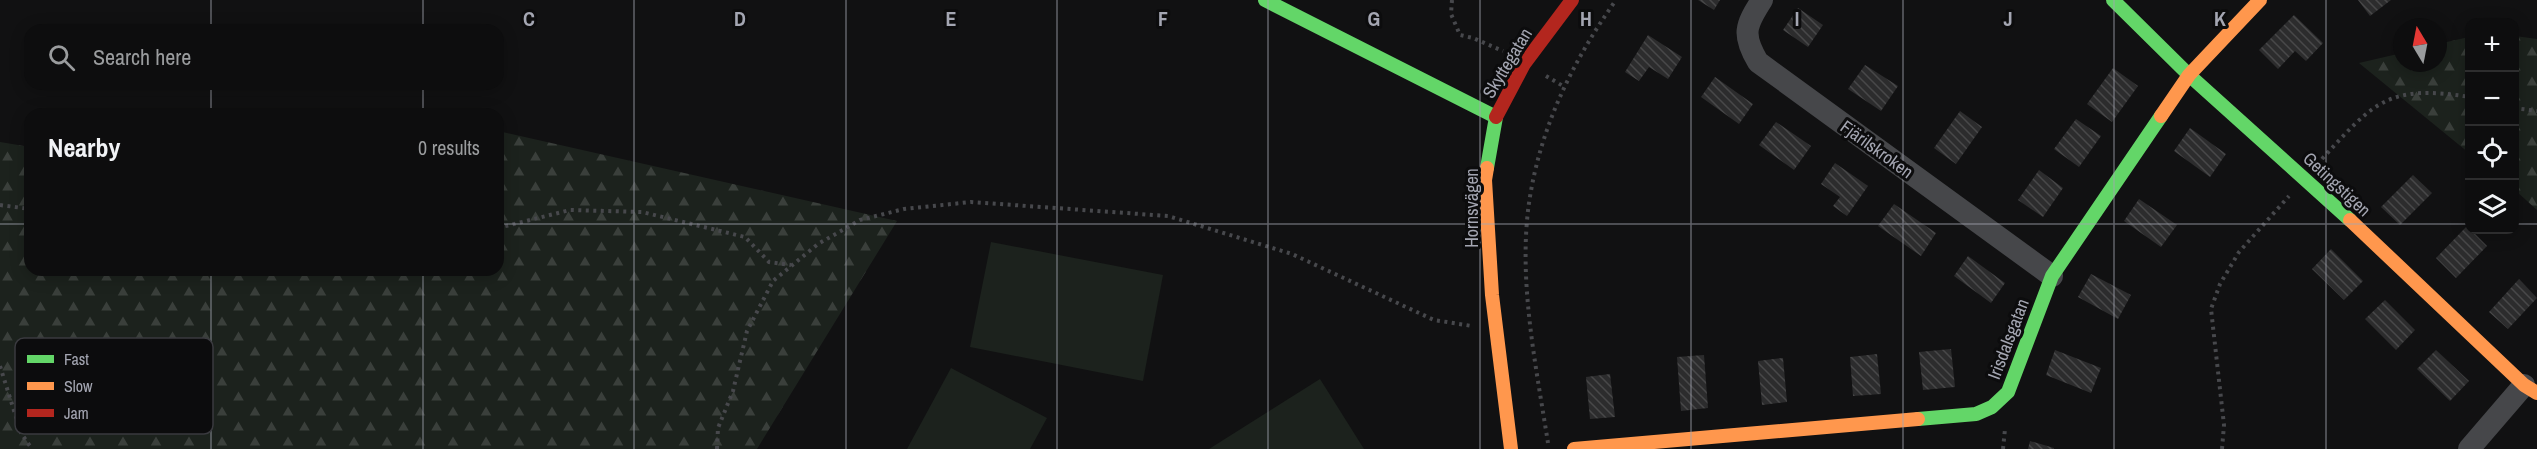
<!DOCTYPE html>
<html lang="en">
<head>
<meta charset="utf-8">
<style>
	:root { --surface:#0d0d0e; --page:#161617; --text:#f1f3f6; --muted:#9a9c9e; --line:#2d2d2e }
	body { margin:0; font-family:"Archivo Narrow",sans-serif; background:var(--page); color:var(--text) }
	.controls { position:absolute; right:18px; top:18px; display:grid; overflow:hidden; border-radius:12px; box-shadow:0 3px 15px #0003 }
	.controls button { width:54px; height:54px; display:grid; place-items:center; padding:0; border:0; border-bottom:2px solid var(--line); background:var(--surface); color:var(--text); font:30px sans-serif }
	.compass { position:absolute; left:2393px; top:18px; width:54px; height:54px; border-radius:50%; background:var(--surface); box-shadow:0 3px 15px #0003; rotate:350deg }
	.list { margin:0; padding:0; list-style:none }
	h2 { display:flex; justify-content:space-between; align-items:center; height:78px; margin:0; padding:0 24px; font-size:26px }
	h2 small { font-size:20px; font-weight:400; color:var(--muted) }
	.icon { flex:none; width:33px; height:33px; fill:none; stroke:currentColor; stroke-width:2; stroke-linecap:round; stroke-linejoin:round }
	.map { position:relative; flex:none; width:2537px; height:449px; overflow:hidden }
	.search { position:absolute; background:var(--surface); box-shadow:0 3px 15px #0003; left:24px; top:24px; width:480px; height:66px; display:flex; align-items:center; gap:15px; box-sizing:border-box; padding:0 21px; border-radius:18px; color:var(--muted); font-size:22px }
	.panel { position:absolute; background:var(--surface); box-shadow:0 3px 15px #0003; left:24px; top:108px; width:480px; height:168px; border-radius:18px }
	.map>svg:first-child { display:block }
</style>
</head>
<body>
<div class="map">
<svg width="2537" height="449" viewBox="0 0 2537 449">
	<defs>
		<pattern id="forest-firs" width="22" height="20" patternUnits="userSpaceOnUse" patternTransform="scale(1.5)"><rect width="22" height="20" fill="#1c221d"/><path d="M5 1l3.5 6h-7zM16 11l3.5 6h-7z" fill="#3a3f3b"/></pattern>
		<pattern id="building-back-hatch" width="6" height="6" patternUnits="userSpaceOnUse" patternTransform="scale(1.5)"><rect width="6" height="6" fill="#2c2c2d"/><path d="M-1 5l2 2M0 0l6 6M5-1l2 2" fill="none" stroke="#484849"/></pattern>
	</defs>
	<rect width="100%" height="100%" fill="#111112"/>
	<!-- forest -->
	<g fill="url(#forest-firs)">
		<polygon points="2515,36 2537,39 2537,210 2515,190"/>
		<polygon points="2469,37 2470,37 2469,153 2359,63 2402,53 2402,63 2438,63 2438,44"/>
		<polygon points="498,131 897,221 757,449 0,449 0,142 30,147 30,270 498,270"/>
	</g>
	<!-- garden -->
	<g fill="#1c221d">
		<polygon points="991,242 1163,275 1143,381 970,347"/>
		<polygon points="951,368 1047,418 1030,449 907,449"/>
		<polygon points="1320,379 1364,449 1209,449"/>
	</g>
	<!-- building -->
	<g fill="url(#building-back-hatch)">
		<polygon points="1698,0 1720,0 1714,10"/>
		<polygon points="2358,0 2391,0 2370,16"/>
		<polygon points="1798,8 1823,25 1808,47 1783,30"/>
		<polygon points="2294,15 2323,43 2306,61 2295,51 2278,69 2259,50"/>
		<polygon points="1648,35 1682,57 1668,79 1649,67 1639,81 1625,72"/>
		<polygon points="1865,65 1898,86 1881,111 1848,89"/>
		<polygon points="2113,68 2138,86 2112,122 2087,104"/>
		<polygon points="1715,77 1753,104 1739,124 1701,97"/>
		<polygon points="1960,111 1982,127 1956,164 1934,148"/>
		<polygon points="2076,119 2101,136 2079,167 2054,149"/>
		<polygon points="1776,122 1811,146 1794,170 1759,145"/>
		<polygon points="2190,128 2226,154 2210,177 2174,151"/>
		<polygon points="1835,163 1868,186 1847,216 1833,206 1840,197 1821,184"/>
		<polygon points="2039,170 2063,188 2043,217 2018,200"/>
		<polygon points="2413,175 2432,193 2400,225 2381,207"/>
		<polygon points="2139,199 2177,225 2161,247 2124,221"/>
		<polygon points="1894,204 1936,233 1921,256 1878,226"/>
		<polygon points="2467,226 2487,246 2456,278 2436,258"/>
		<polygon points="2331,249 2363,281 2344,300 2312,269"/>
		<polygon points="1968,256 2005,283 1991,303 1954,276"/>
		<polygon points="2091,274 2131,295 2118,319 2078,297"/>
		<polygon points="2519,279 2537,298 2508,329 2489,312"/>
		<polygon points="2385,300 2415,330 2396,350 2365,319"/>
		<polygon points="1951,349 1955,387 1923,390 1919,352"/>
		<polygon points="2055,350 2101,368 2091,393 2046,375"/>
		<polygon points="2436,350 2469,381 2450,401 2417,369"/>
		<polygon points="1877,354 1881,394 1853,396 1850,357"/>
		<polygon points="1704,355 1708,408 1681,411 1677,357"/>
		<polygon points="1783,358 1787,402 1762,405 1758,361"/>
		<polygon points="1610,374 1615,417 1590,419 1586,377"/>
		<polygon points="2030,441 2054,448 2054,449 2028,449"/>
	</g>
	<g fill="none" stroke-linecap="round" stroke-linejoin="round">
		<!-- path -->
		<g stroke="#47484c" stroke-width="4" stroke-dasharray="3 4.5" stroke-linecap="butt">
			<polyline points="1452,0 1451,14 1460,35 1473,38 1503,51"/>
			<polyline points="1546,76 1563,86"/>
			<polyline points="2514,108 2537,111"/>
			<path d="M2322 159C2374 102 2388 84 2470 97"/>
			<polyline points="0,205 30,209"/>
			<polyline points="498,228 570,210 642,212 745,237 769,262 791,265"/>
			<polyline points="0,366 21,433 32,449"/>
			<path d="M1548 443C1536 366 1518 281 1529 203 1540 128 1572 62 1616 0"/>
			<polyline points="717,449 718,428 733,391 747,331 773,281 818,244 860,220 904,209 971,202 1168,216 1292,254 1434,320 1472,326"/>
			<polyline points="2003,449 2005,429"/>
			<polyline points="2222,449 2224,425 2211,309 2220,284 2239,252 2289,196"/>
		</g>
		<!-- street -->
		<g stroke="#46474a" stroke-width="22">
			<path d="M1762 0C1745 26 1742 35 1758 62L2052 276"/>
			<polyline points="2469,449 2524,385"/>
		</g>
		<!-- fast -->
		<g stroke="#63d668" stroke-width="14">
			<polyline points="1265,0 1496,117 1487,168"/>
			<polyline points="2113,0 2189,75 2350,220"/>
			<polyline points="1918,419 1976,414 1992,407 2008,392 2052,276 2161,116"/>
		</g>
		<!-- slow -->
		<g stroke="#ff974d" stroke-width="14">
			<polyline points="2161,116 2189,75 2260,0"/>
			<polyline points="1487,168 1485,180 1492,295 1511,449"/>
			<polyline points="2350,220 2524,385 2537,393"/>
			<polyline points="1574,449 1918,419"/>
		</g>
		<!-- jam -->
		<polyline stroke="#b3261e" stroke-width="14" points="1496,117 1524,64 1572,0"/>
	</g>
	<!-- grid -->
	<path fill="none" stroke="#a4a6b2" stroke-width="1.5" stroke-opacity="0.55" d="M211 0V30M423 0V30M634 0V449M846 0V449M1057 0V449M1268 0V449M1480 0V449M1691 0V449M1903 0V449M2114 0V449M2326 0V449M211 84V114M423 84V114M0 224H30M498 224H2470M2514 224H2537M211 270V449M423 270V449"/>
	<g text-anchor="middle" dominant-baseline="central" stroke-width="6" stroke-linejoin="round" paint-order="stroke">
		<!-- street labels -->
		<g font-size="18" fill="#a4a6b2" stroke="#0c0c0d">
			<text transform="translate(1507 63) rotate(-59)">Skyttegatan</text>
			<text transform="translate(1877 149) rotate(36)">Fjärilskroken</text>
			<text transform="translate(2337 184) rotate(43)">Getingstigen</text>
			<text transform="translate(1471 208) rotate(-90)">Hornsvägen</text>
			<text transform="translate(2008 339) rotate(-69)">Irisdalsgatan</text>
		</g>
	</g>
	<!-- legend -->
	<rect x="15" y="338" width="198" height="96" rx="9" fill="#0c0c0d" stroke="#3a3a3f" stroke-width="1.5"/>
	<rect x="27" y="355" width="27" height="8" fill="#63d668"/>
	<rect x="27" y="382" width="27" height="8" fill="#ff974d"/>
	<rect x="27" y="409" width="27" height="8" fill="#b3261e"/>
	<g font-size="16" fill="#a4a6b2">
		<text x="64" y="365">Fast</text>
		<text x="64" y="392">Slow</text>
		<text x="64" y="419">Jam</text>
	</g>
	<g font-size="20" text-anchor="middle" font-weight="bold" fill="#a4a6b2" stroke="#0c0c0d" stroke-width="6" stroke-linejoin="round" paint-order="stroke">
		<text x="529" y="26">C</text>
		<text x="740" y="26">D</text>
		<text x="951" y="26">E</text>
		<text x="1163" y="26">F</text>
		<text x="1374" y="26">G</text>
		<text x="1586" y="26">H</text>
		<text x="1797" y="26">I</text>
		<text x="2008" y="26">J</text>
		<text x="2220" y="26">K</text>
	</g>
</svg>
<div class="controls">
<button>+</button>
<button>−</button>
<button><svg class="icon" aria-label="locate" viewBox="0 0 24 24"><circle cx="12" cy="12" r="6"/><path d="M12 2v4M12 18v4M2 12h4M18 12h4"/></svg></button>
<button><svg class="icon" aria-label="layers" viewBox="0 0 24 24"><path d="M12 4l9 5-9 5-9-5zM3 14l9 5 9-5"/></svg></button>
</div>
<svg class="compass" viewBox="-18 -18 36 36"><path d="M0-13l5 13h-10z" fill="#e53935"/><path d="M0 13l5-13h-10z" fill="#9a9c9e"/></svg>
<div class="search"><svg class="icon" aria-label="search" viewBox="0 0 24 24"><circle cx="10" cy="10" r="6"/><path d="M15 15l6 6"/></svg>Search here</div>
<section class="panel">
<h2>Nearby<small>0 results</small></h2>
<ul class="list">
</ul>
</section>
</div>
</body>
</html>
